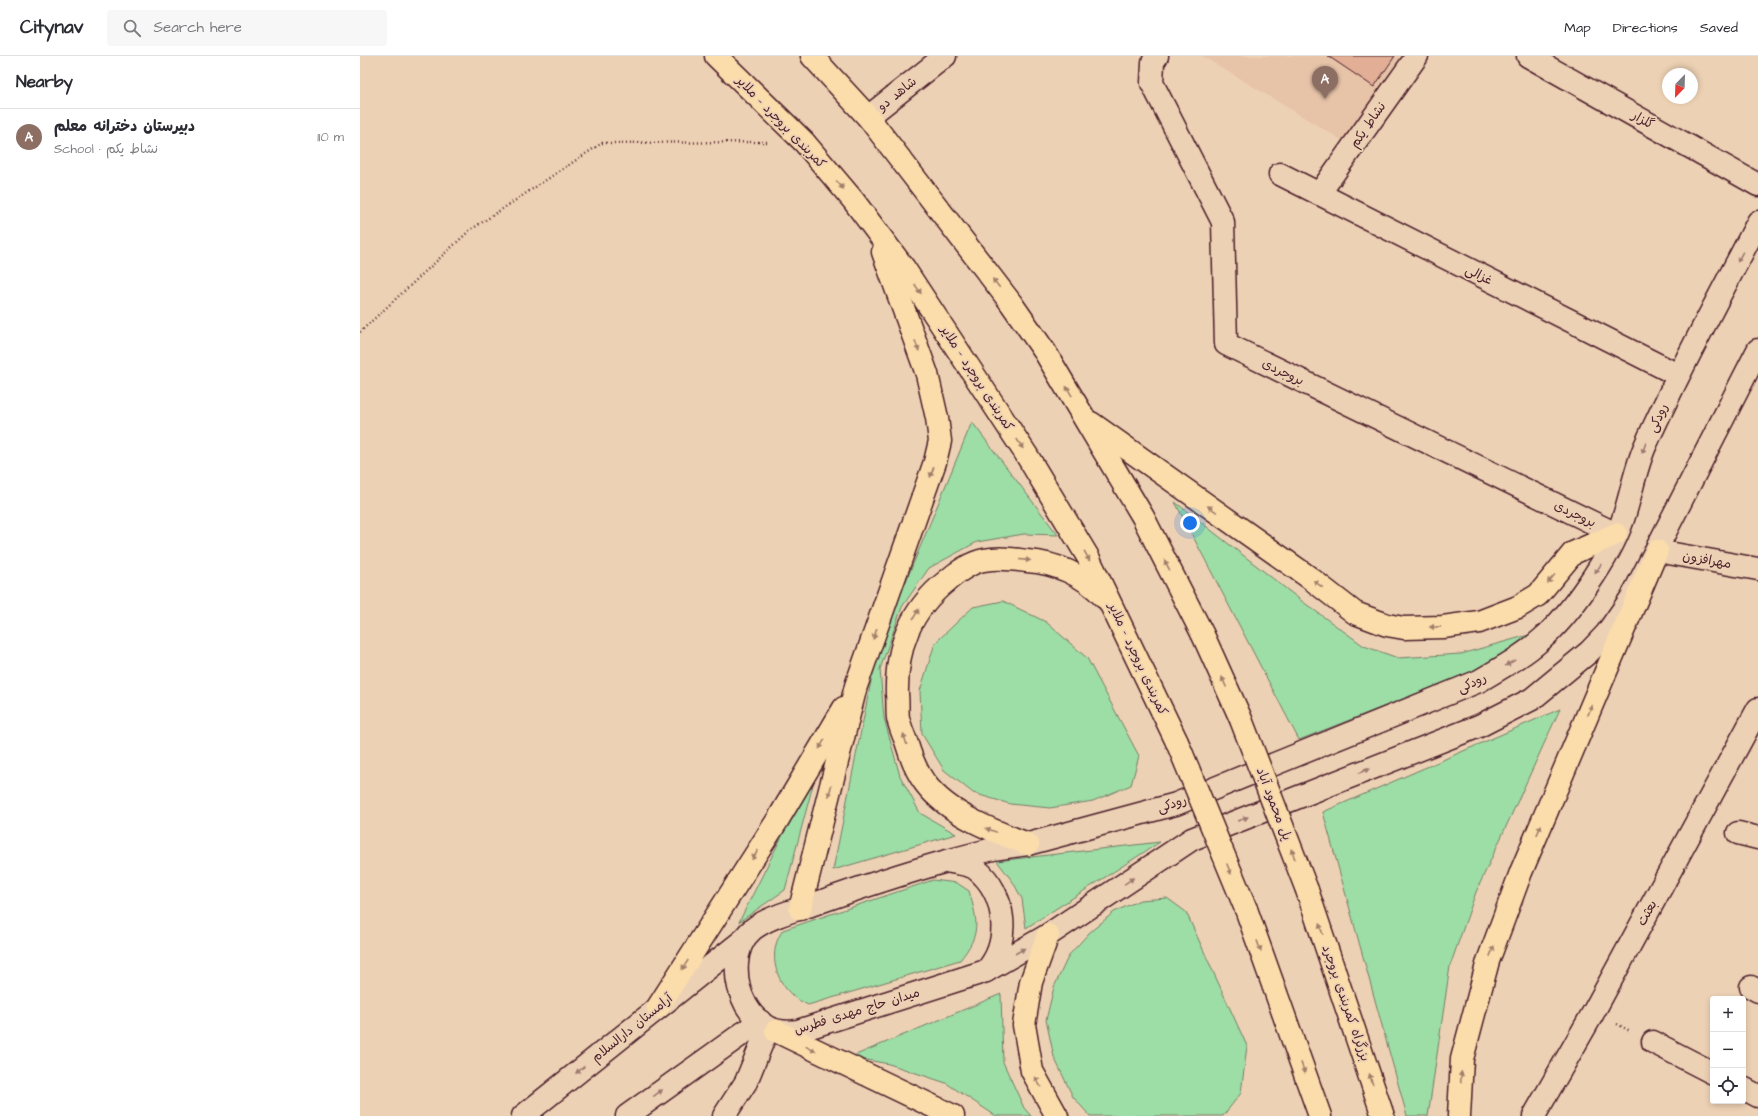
<!DOCTYPE html>
<html lang="en">
<head>
<meta charset="utf-8">
<style>
	:root { --surface:#fff; --page:#f7f7f7; --text:#2b2b33; --muted:#7c7c81; --line:#e1e1e2; --accent:#1f6fb2 }
	body { margin:0; font-family:"Architects Daughter","Playpen Sans Arabic",sans-serif; background:var(--page); color:var(--text) }
	.controls { position:absolute; right:12px; bottom:12px; display:grid; overflow:hidden; border-radius:4px; box-shadow:0 2px 6px #0003 }
	.controls button { width:36px; height:36px; display:grid; place-items:center; padding:0; border:0; border-bottom:1px solid var(--line); background:var(--surface); color:var(--text); font:20px sans-serif }
	.compass { position:absolute; left:1302px; top:12px; width:36px; height:36px; border-radius:50%; background:var(--surface); box-shadow:0 2px 6px #0003; rotate:203deg }
	.you { position:absolute; left:830px; top:467px; width:14px; height:14px; margin:-10px; border:3px solid #fff; border-radius:50%; background:#1a73e8; box-shadow:0 0 0 6px #1a73e833 }
	.badge { display:grid; place-items:center; width:26px; height:26px; border-radius:50%; background:var(--accent); color:#fff; font-size:13px; font-weight:700 }
	.pin { position:absolute; translate:-50% -33px; filter:drop-shadow(0 1px 2px #0008) }
	.pin::after { content:''; position:absolute; top:21px; width:14px; height:12px; background:inherit; clip-path:polygon(0 0,100% 0,50% 100%) }
	.list { margin:0; padding:0; list-style:none }
	h2 { display:flex; justify-content:space-between; align-items:center; height:52px; margin:0; padding:0 16px; font-size:17px }
	h2 small { font-size:13px; font-weight:400; color:var(--muted) }
	.list li { display:grid; grid-template-columns:26px 1fr auto; gap:12px; align-items:center; box-sizing:border-box; height:56px; padding:0 16px; border-top:1px solid var(--line) }
	.list b { display:block; font-size:15px; white-space:nowrap }
	.list p { margin:0; font-size:13px; white-space:nowrap; color:var(--muted) }
	.list em { font-size:13px; font-style:normal; color:var(--muted) }
	.icon { flex:none; width:22px; height:22px; fill:none; stroke:currentColor; stroke-width:2; stroke-linecap:round; stroke-linejoin:round }
	.map { position:relative; flex:none; width:1398px; height:1060px; overflow:hidden }
	header { display:flex; align-items:center; gap:24px; box-sizing:border-box; height:56px; padding:0 20px; background:var(--surface); border-bottom:1px solid var(--line) }
	header strong { font-size:19px }
	nav { display:flex; gap:22px; margin-inline-start:auto; font-size:14px }
	.search { width:280px; height:36px; background:var(--page); display:flex; align-items:center; gap:10px; box-sizing:border-box; padding:0 14px; border-radius:4px; color:var(--muted); font-size:15px }
	main { display:flex }
	aside { flex:1; background:var(--surface) }
	.map>svg:first-child { display:block }
</style>
</head>
<body>
<header>
<strong>Citynav</strong>
<div class="search"><svg class="icon" aria-label="search" viewBox="0 0 24 24"><circle cx="10" cy="10" r="6"/><path d="M15 15l6 6"/></svg>Search here</div>
<nav><a>Map</a><a>Directions</a><a>Saved</a></nav>
</header>
<main>
<aside>
<h2>Nearby<small></small></h2>
<ul class="list">
<li><span class="badge" style="background:#8d6e63">A</span><div><b>دبیرستان دخترانه معلم</b><p>School · نشاط یکم</p></div><em>110 m</em></li>
</ul>
</aside>
<div class="map">
<svg width="1398" height="1060" viewBox="0 0 1398 1060">
	<rect width="100%" height="100%" fill="#edd1b4"/>
	<filter id="ink" filterUnits="userSpaceOnUse"><feTurbulence type="fractalNoise" baseFrequency=".025" numOctaves="2"/><feDisplacementMap in="SourceGraphic" scale="8" xChannelSelector="R" yChannelSelector="G"/><feConvolveMatrix kernelMatrix="1 2 1 2 8 2 1 2 1" color-interpolation-filters="sRGB"/></filter>
	<g filter="url(#ink)">
		<!-- built -->
		<polygon fill="#e7c3a8" points="842,0 1047,0 985,86"/>
		<!-- green -->
		<g fill="#9ddda6" stroke="#747e68">
			<polygon points="612,366 698,479 664,478 617,486 569,512 542,551 520,613 524,662 540,720 560,757 596,778 473,814 517,595"/>
			<polygon points="815,446 943,546 1004,590 1038,602 1101,598 1172,578 1126,610 939,684"/>
			<polygon points="643,545 686,566 727,602 779,700 771,729 733,745 690,752 650,748 613,737 584,714 562,678 560,635 575,587 613,551"/>
			<polygon points="1200,653 1116,836 1090,910 1068,1060 1047,1060 963,756"/>
			<polygon points="459,706 425,834 379,866"/>
			<polygon points="800,786 666,872 662,843 653,826 637,805"/>
			<path d="M573 824 597 827 609 835C618 866 621 878 600 904L448 949C443 946 436 944 432 939 414 923 408 894 423 874Z"/>
			<polygon points="807,842 826,856 887,990 881,1037 863,1060 730,1060 713,1041 694,1001 686,964 694,931 709,899 729,877 754,856 780,844"/>
			<polygon points="641,938 643,1006 664,1052 671,1060 636,1060 586,1027 529,1008 491,1001"/>
		</g>
		<!-- building -->
		<polygon fill="#e2ae96" stroke="#4a1f2b" points="968,0 1035,0 1014,31"/>
		<g fill="none" stroke-linecap="round" stroke-linejoin="round">
			<!-- minor casing -->
			<g stroke="#4a1f2b" stroke-width="25">
				<g id="minor">
					<polyline points="797,0 793,6 792,27 863,166 866,288 1256,478"/>
					<polyline points="1168,0 1398,129"/>
					<polyline points="508,61 585,0"/>
					<polyline points="920,118 1318,319"/>
					<polyline points="959,138 1057,0"/>
					<polyline points="1378,777 1398,782"/>
					<polyline points="1391,931 1398,935"/>
					<polyline points="1293,986 1353,1017"/>
					<polyline points="1383,1032 1398,1040"/>
					<polyline points="1174,1060 1233,957 1398,653"/>
				</g>
			</g>
			<!-- tertiary casing -->
			<g stroke="#4a1f2b" stroke-width="25">
				<g id="tertiary">
					<polyline points="1297,495 1398,513"/>
					<polyline points="163,1060 382,885"/>
					<polyline points="267,1060 400,965"/>
					<polyline points="364,1060 386,1026 408,972"/>
				</g>
			</g>
			<!-- secondary casing -->
			<g stroke="#4a1f2b" stroke-width="25">
				<g id="secondary">
					<path d="M587 805 633 793 668 788 816 748 1119 625C1141 612 1163 600 1182 583 1210 559 1250 501 1262 466 1271 441 1275 412 1286 388 1320 312 1360 240 1398 166"/>
					<path d="M587 805C595 807 610 808 616 813 646 837 652 886 626 915L438 975C414 978 399 971 386 949 374 927 371 891 393 873 409 861 432 855 451 849 496 833 541 818 587 805Z"/>
					<polyline points="626,915 688,879 832,783 1119,670 1172,643 1229,596 1247,577 1272,541 1398,294"/>
				</g>
			</g>
			<!-- trunk casing -->
			<g stroke="#4a1f2b" stroke-width="25">
				<g id="trunk">
					<polyline points="356,0 444,86 493,144 544,212 666,398 728,501 817,686"/>
					<polyline points="452,0 508,61 651,247 685,296 783,461 843,579 880,661"/>
					<polyline points="731,367 950,522 995,557 1027,569 1044,572 1083,571 1119,566 1158,551 1178,539 1213,497 1256,478"/>
					<path d="M668 788C633 775 588 758 565 727 556 715 550 699 546 685 543 678 540 670 538 662 537 655 538 646 537 638 536 591 550 554 588 524 597 516 612 506 624 504 638 501 653 503 667 505 696 507 724 519 744 541"/>
					<polyline points="947,834 1023,1060"/>
					<polyline points="440,853 496,630 575,406 580,385 577,362 567,318 523,196"/>
					<polyline points="886,853 960,1060"/>
					<polyline points="688,879 671,926 664,969 672,1015 697,1060"/>
					<polyline points="298,951 417,765 484,652"/>
					<polyline points="416,975 593,1060"/>
					<polyline points="1099,1060 1102,1003 1128,905 1161,816 1297,495"/>
				</g>
			</g>
			<!-- path -->
			<g stroke="#4a1f2b" stroke-width="2.5" stroke-dasharray="1 3" stroke-linecap="butt">
				<polyline points="0,276 109,175 242,87 407,86"/>
				<polyline points="1257,968 1270,975"/>
			</g>
			<!-- minor -->
			<use href="#minor" stroke="#edd1b4" stroke-width="22"/>
			<!-- tertiary -->
			<use href="#tertiary" stroke="#edd1b4" stroke-width="22"/>
			<!-- secondary -->
			<use href="#secondary" stroke="#edd1b4" stroke-width="22"/>
			<!-- trunk -->
			<use href="#trunk" stroke="#faddab" stroke-width="22"/>
			<!-- trunk-bridge casing -->
			<g stroke="#4a1f2b" stroke-width="25" stroke-linecap="butt">
				<g id="trunk-bridge">
					<polyline points="880,661 947,834"/>
					<polyline points="817,686 886,853"/>
				</g>
			</g>
			<!-- trunk-bridge -->
			<use href="#trunk-bridge" stroke="#faddab" stroke-width="22"/>
		</g>
		<!-- one-way arrows -->
		<defs><path id="oneway-solid" d="M-6-.8H1V-3.2L6.5 0L1 3.2V.8H-6Z"/></defs>
		<g fill="#a27e6b">
			<use href="#oneway-solid" transform="translate(480 129) rotate(50)"/>
			<use href="#oneway-solid" transform="translate(636 227) rotate(-128)"/>
			<use href="#oneway-solid" transform="translate(558 233) rotate(56)"/>
			<use href="#oneway-solid" transform="translate(557 290) rotate(70)"/>
			<use href="#oneway-solid" transform="translate(709 335) rotate(-121)"/>
			<use href="#oneway-solid" transform="translate(660 388) rotate(57)"/>
			<use href="#oneway-solid" transform="translate(572 416) rotate(109)"/>
			<use href="#oneway-solid" transform="translate(852 453) rotate(-145)"/>
			<use href="#oneway-solid" transform="translate(727 500) rotate(61)"/>
			<use href="#oneway-solid" transform="translate(665 504) rotate(5)"/>
			<use href="#oneway-solid" transform="translate(807 509) rotate(-117)"/>
			<use href="#oneway-solid" transform="translate(1191 523) rotate(130)"/>
			<use href="#oneway-solid" transform="translate(958 528) rotate(-143)"/>
			<use href="#oneway-solid" transform="translate(556 558) rotate(-60)"/>
			<use href="#oneway-solid" transform="translate(1075 571) rotate(179)"/>
			<use href="#oneway-solid" transform="translate(515 578) rotate(109)"/>
			<use href="#oneway-solid" transform="translate(864 626) rotate(-114)"/>
			<use href="#oneway-solid" transform="translate(1230 654) rotate(-67)"/>
			<use href="#oneway-solid" transform="translate(545 683) rotate(-108)"/>
			<use href="#oneway-solid" transform="translate(462 688) rotate(120)"/>
			<use href="#oneway-solid" transform="translate(470 735) rotate(104)"/>
			<use href="#oneway-solid" transform="translate(631 774) rotate(-159)"/>
			<use href="#oneway-solid" transform="translate(1179 774) rotate(-67)"/>
			<use href="#oneway-solid" transform="translate(933 798) rotate(-111)"/>
			<use href="#oneway-solid" transform="translate(395 799) rotate(123)"/>
			<use href="#oneway-solid" transform="translate(869 813) rotate(68)"/>
			<use href="#oneway-solid" transform="translate(961 873) rotate(-109)"/>
			<use href="#oneway-solid" transform="translate(899 890) rotate(70)"/>
			<use href="#oneway-solid" transform="translate(1132 895) rotate(-69)"/>
			<use href="#oneway-solid" transform="translate(325 909) rotate(123)"/>
			<use href="#oneway-solid" transform="translate(451 993) rotate(26)"/>
			<use href="#oneway-solid" transform="translate(943 1012) rotate(70)"/>
			<use href="#oneway-solid" transform="translate(1101 1021) rotate(-87)"/>
			<use href="#oneway-solid" transform="translate(1011 1023) rotate(-108)"/>
			<use href="#oneway-solid" transform="translate(678 1026) rotate(-119)"/>
		</g>
		<g fill="#9c7870">
			<use href="#oneway-solid" transform="translate(1380 201) rotate(118)"/>
			<use href="#oneway-solid" transform="translate(1284 392) rotate(110)"/>
			<use href="#oneway-solid" transform="translate(1238 513) rotate(123)"/>
			<use href="#oneway-solid" transform="translate(1150 607) rotate(150)"/>
			<use href="#oneway-solid" transform="translate(1004 715) rotate(-22)"/>
			<use href="#oneway-solid" transform="translate(883 763) rotate(-22)"/>
			<use href="#oneway-solid" transform="translate(769 825) rotate(-34)"/>
			<use href="#oneway-solid" transform="translate(660 895) rotate(-30)"/>
			<use href="#oneway-solid" transform="translate(220 1014) rotate(141)"/>
			<use href="#oneway-solid" transform="translate(298 1037) rotate(-36)"/>
		</g>
	</g>
	<g text-anchor="middle" dominant-baseline="central" stroke-width="3.5" stroke-linejoin="round" paint-order="stroke">
		<!-- street labels -->
		<g font-size="13" fill="#4a1f2b" stroke="#edd1b4">
			<text transform="translate(537 38) rotate(-39)">شاهد دو</text>
			<text transform="translate(1283 64) rotate(29)">گلزار</text>
			<text transform="translate(421 66) rotate(46)">کمربندی بروجرد - ملایر</text>
			<text transform="translate(1008 69) rotate(-55)">نشاط یکم</text>
			<text transform="translate(1119 219) rotate(27)">غزالی</text>
			<text transform="translate(923 316) rotate(26)">بروجردی</text>
			<text transform="translate(617 322) rotate(57)">کمربندی بروجرد - ملایر</text>
			<text transform="translate(1298 362) rotate(-65)">رودکی</text>
			<text transform="translate(1215 458) rotate(26)">بروجردی</text>
			<text transform="translate(1347 504) rotate(10)">مهرافزون</text>
			<text transform="translate(778 603) rotate(65)">کمربندی بروجرد - ملایر</text>
			<text transform="translate(1112 627) rotate(-25)">رودکی</text>
			<text transform="translate(812 748) rotate(-18)">رودکی</text>
			<text transform="translate(914 748) rotate(69)">پل محمود آباد</text>
			<text transform="translate(1287 857) rotate(-61)">بعثت</text>
			<text transform="translate(986 947) rotate(71)">بزرگراه کمربندی بروجرد</text>
			<text transform="translate(497 955) rotate(-17)">میدان حاج مهدی فطرس</text>
			<text transform="translate(272 972) rotate(-39)">آرامستان دارالسلام</text>
		</g>
	</g>
</svg>
<div class="controls">
<button>+</button>
<button>−</button>
<button><svg class="icon" aria-label="locate" viewBox="0 0 24 24"><circle cx="12" cy="12" r="6"/><path d="M12 2v4M12 18v4M2 12h4M18 12h4"/></svg></button>
</div>
<svg class="compass" viewBox="-18 -18 36 36"><path d="M0-13l5 13h-10z" fill="#e53935"/><path d="M0 13l5-13h-10z" fill="#7c7c81"/></svg>
<div class="you"></div>
<div class="pin badge" style="left:965px;top:43px;background:#8d6e63">A</div>
</div>
</main>
</body>
</html>
